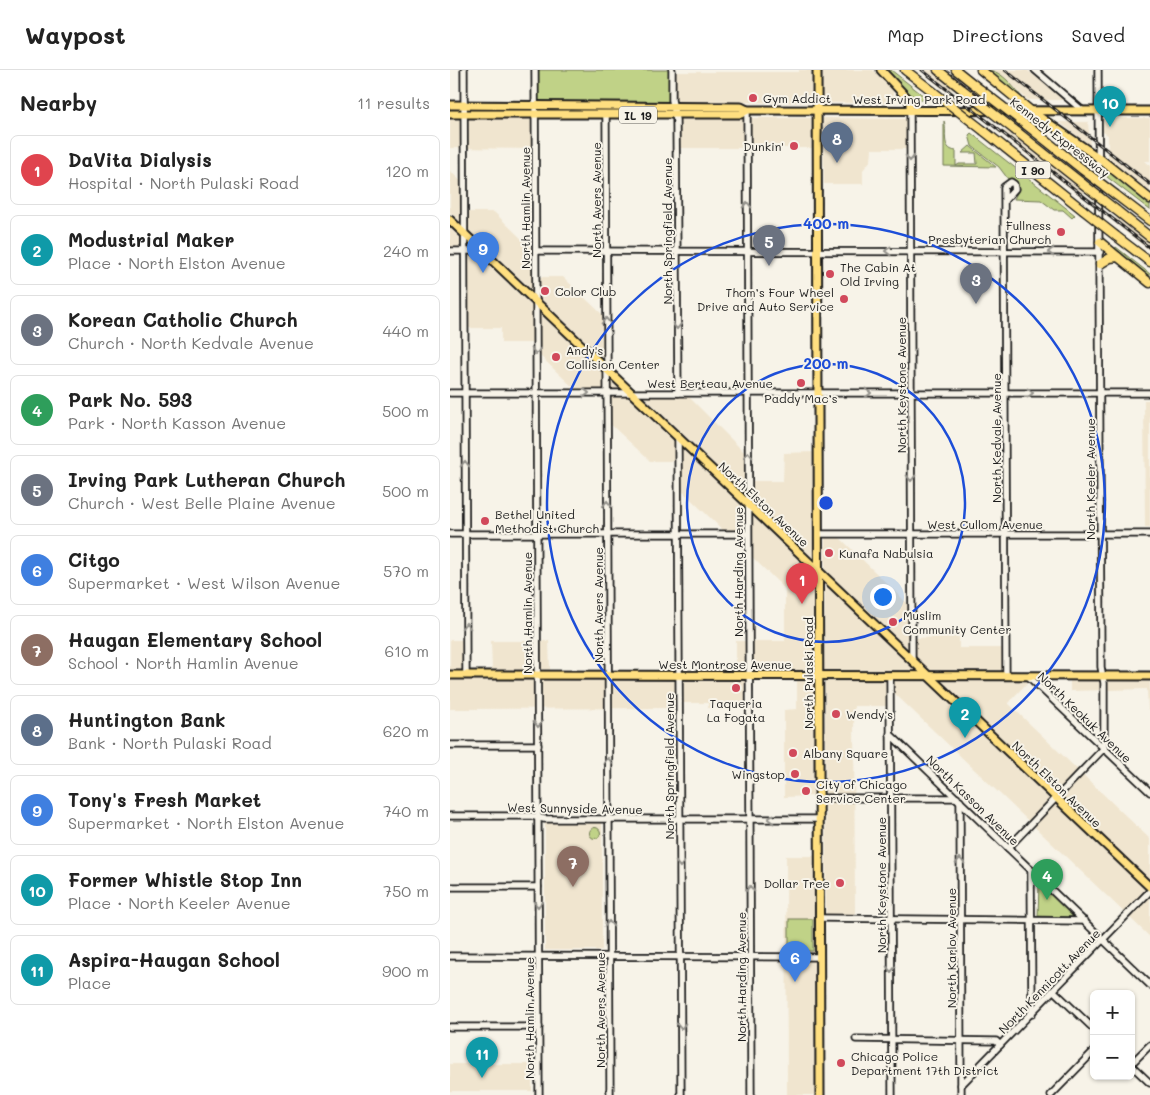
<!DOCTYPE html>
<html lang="en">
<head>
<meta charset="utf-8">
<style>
	:root { --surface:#fff; --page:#f2f2f2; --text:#222; --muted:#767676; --line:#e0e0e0; --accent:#1a73e8 }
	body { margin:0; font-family:Mali,sans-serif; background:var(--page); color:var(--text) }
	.controls { position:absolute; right:15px; bottom:15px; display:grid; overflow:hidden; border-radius:8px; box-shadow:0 1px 4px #0004 }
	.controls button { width:45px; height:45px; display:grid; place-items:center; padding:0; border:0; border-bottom:1px solid var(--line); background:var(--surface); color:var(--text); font:25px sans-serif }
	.you { position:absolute; left:432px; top:526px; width:18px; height:18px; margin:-12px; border:4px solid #fff; border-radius:50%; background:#1a73e8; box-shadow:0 0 0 8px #1a73e833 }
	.badge { display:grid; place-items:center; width:32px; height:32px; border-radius:50%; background:var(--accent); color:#fff; font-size:16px; font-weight:700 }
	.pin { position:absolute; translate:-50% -41px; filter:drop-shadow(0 1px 2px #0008) }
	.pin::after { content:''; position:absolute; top:26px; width:18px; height:15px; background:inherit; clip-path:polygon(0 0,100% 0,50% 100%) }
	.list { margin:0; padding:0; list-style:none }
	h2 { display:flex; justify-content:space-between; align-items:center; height:65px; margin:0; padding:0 20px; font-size:21px }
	h2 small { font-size:16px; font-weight:400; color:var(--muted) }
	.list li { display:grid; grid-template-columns:32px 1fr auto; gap:15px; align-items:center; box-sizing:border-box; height:70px; margin:0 10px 10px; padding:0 10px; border:1px solid var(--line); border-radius:8px }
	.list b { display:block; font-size:19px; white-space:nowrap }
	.list p { margin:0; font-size:16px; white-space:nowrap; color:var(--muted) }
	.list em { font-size:16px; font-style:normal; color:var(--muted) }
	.map { position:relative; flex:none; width:700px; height:1025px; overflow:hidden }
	header { display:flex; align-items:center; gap:30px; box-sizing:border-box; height:70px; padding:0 25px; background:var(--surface); border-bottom:1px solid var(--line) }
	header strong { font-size:24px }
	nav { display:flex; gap:28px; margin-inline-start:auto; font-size:18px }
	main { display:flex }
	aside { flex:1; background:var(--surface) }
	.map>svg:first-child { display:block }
</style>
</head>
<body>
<header>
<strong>Waypost</strong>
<nav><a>Map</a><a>Directions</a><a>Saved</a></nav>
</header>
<main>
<aside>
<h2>Nearby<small>11 results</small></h2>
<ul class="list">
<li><span class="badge" style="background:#e0444e">1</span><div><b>DaVita Dialysis</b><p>Hospital · North Pulaski Road</p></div><em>120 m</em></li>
<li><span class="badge" style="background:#0f9aa8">2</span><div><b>Modustrial Maker</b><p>Place · North Elston Avenue</p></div><em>240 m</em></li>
<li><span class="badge" style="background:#6b7280">3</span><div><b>Korean Catholic Church</b><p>Church · North Kedvale Avenue</p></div><em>440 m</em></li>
<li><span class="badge" style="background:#2e9e5b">4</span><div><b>Park No. 593</b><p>Park · North Kasson Avenue</p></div><em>500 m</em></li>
<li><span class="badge" style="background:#6b7280">5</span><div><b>Irving Park Lutheran Church</b><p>Church · West Belle Plaine Avenue</p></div><em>500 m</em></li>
<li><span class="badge" style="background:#3f7fe0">6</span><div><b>Citgo</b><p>Supermarket · West Wilson Avenue</p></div><em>570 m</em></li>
<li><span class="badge" style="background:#8d6e63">7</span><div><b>Haugan Elementary School</b><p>School · North Hamlin Avenue</p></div><em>610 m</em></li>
<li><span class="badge" style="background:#5c6f8a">8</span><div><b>Huntington Bank</b><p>Bank · North Pulaski Road</p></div><em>620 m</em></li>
<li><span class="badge" style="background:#3f7fe0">9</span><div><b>Tony's Fresh Market</b><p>Supermarket · North Elston Avenue</p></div><em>740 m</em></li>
<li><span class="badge" style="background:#0f9aa8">10</span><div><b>Former Whistle Stop Inn</b><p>Place · North Keeler Avenue</p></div><em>750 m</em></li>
<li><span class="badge" style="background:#0f9aa8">11</span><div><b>Aspira-Haugan School</b><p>Place</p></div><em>900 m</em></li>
</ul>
</aside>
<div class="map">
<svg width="700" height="1025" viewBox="0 0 700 1025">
	<rect width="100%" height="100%" fill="#f7f3e8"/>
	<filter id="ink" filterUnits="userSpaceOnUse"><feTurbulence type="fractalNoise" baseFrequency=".02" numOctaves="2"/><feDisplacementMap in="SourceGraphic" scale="10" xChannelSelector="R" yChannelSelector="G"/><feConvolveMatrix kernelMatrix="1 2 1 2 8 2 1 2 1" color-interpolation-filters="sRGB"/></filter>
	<g filter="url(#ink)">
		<!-- built -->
		<g fill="#f0e5cf">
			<polygon points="349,0 423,0 443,17 443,33 219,32 219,2 349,2"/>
			<polygon points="470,0 482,0 508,20 494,20"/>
			<polygon points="544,0 577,0 615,30 578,30"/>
			<polygon points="84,48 84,79 0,78 0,49"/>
			<rect x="227" y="48" width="135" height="30"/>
			<polygon points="373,48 459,49 460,79 422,79 421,90 413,100 413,114 374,114"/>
			<polygon points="653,48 700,48 700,91 694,91 700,96 700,122 658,89 658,65 653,62"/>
			<polygon points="609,52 638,52 640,76"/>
			<polygon points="547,61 561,61 633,118 633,128"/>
			<polygon points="0,101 14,114 14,142 44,142 85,182 85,207 113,207 156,248 156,291 0,142"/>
			<polygon points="666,144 700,171 700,181 666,154"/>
			<polygon points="0,158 365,505 365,600 286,601 286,571 335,571 335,519 299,484 299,464 276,463 228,417 228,391 200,391 157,351 157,322 128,322 86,282 86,273 51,273 51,258 16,258 16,181 0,181"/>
			<polygon points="191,324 236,324 297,385 298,411 333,411 334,383 364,382 364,489"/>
			<polygon points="694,330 700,330 700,457 695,457"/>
			<polygon points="386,464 461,537 462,568 509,567 509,578 557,578 557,600 480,600 375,500 375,465"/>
			<polygon points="375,514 465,600 374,600"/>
			<rect x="0" y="570" width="16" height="30"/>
			<polygon points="41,571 99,571 100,600 42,600"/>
			<polygon points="0,609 298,610 298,638 258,638 258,633 228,633 228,638 0,639"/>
			<polygon points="347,610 364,610 366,726 334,727 334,640 347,639"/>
			<polygon points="375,611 476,611 700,824 700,867 441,620 441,636 404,636 405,848 376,847"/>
			<polygon points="491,611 579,611 558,633 700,769 700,811"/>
			<polygon points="620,611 700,611 700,640 698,640 697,619 620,621"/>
			<rect x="95" y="753" width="57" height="127"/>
			<polygon points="336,786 365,786 367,1025 337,1025"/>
			<rect x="0" y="994" width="82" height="27"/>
		</g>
		<!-- green -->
		<g fill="#c0d287" stroke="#6e7752">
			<rect x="88" y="0" width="131" height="32"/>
			<polygon points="437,0 441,0 479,30 465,30"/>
			<path d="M536 0C554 0 564 20 576 31Z"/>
			<path d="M494 51C498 61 490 79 506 81V96L509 94H527L526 83H512L520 76 546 97 494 96Z"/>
			<polygon points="521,63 625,145 622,148 613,140 604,140 591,130 564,129 569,119 567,113 558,109 549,97 522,76 519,65"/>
			<polygon points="657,102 662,104 700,134 700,140 657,107"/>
			<polygon points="666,177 700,204 700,208 664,180"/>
			<circle cx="145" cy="763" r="5.5"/>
			<polygon points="589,814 623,847 588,846"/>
			<rect x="339" y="849" width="24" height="32"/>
		</g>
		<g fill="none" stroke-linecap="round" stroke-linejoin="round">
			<!-- minor casing -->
			<g stroke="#1c1c1c" stroke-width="9">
				<g id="minor">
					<polyline points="14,0 16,605"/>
					<polyline points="85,0 89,1025"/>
					<polyline points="222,0 222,30 226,50 228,323"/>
					<polyline points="585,0 633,41"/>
					<polyline points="297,40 301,1025"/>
					<polyline points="460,40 462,591"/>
					<polyline points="156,44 160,1025"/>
					<polyline points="555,130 565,119 564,114 561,112 554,117 556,606"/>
					<polyline points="0,181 32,181"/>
					<polyline points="86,181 650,182"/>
					<polyline points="0,323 700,323"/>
					<polyline points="228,368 231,1025"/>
					<polyline points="0,464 298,464"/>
					<polyline points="370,464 700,464"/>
					<polyline points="440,606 442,1025"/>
					<polyline points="578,606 700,722"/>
					<polyline points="440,664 700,915"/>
					<polyline points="0,675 88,675"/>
					<polyline points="370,728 507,728"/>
					<polyline points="510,731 511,1025"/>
					<polyline points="0,746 82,746 94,749 370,749"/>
					<polyline points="558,778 654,678 654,613 651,597 648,0"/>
					<polyline points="581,800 582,944"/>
					<polyline points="0,817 88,817"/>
					<polyline points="370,848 635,851"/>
					<polyline points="0,886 370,887"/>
					<polyline points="604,921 644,959"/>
					<polyline points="0,957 89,957"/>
					<polyline points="406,969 546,971 550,975"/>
					<polyline points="681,994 700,975"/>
					<polyline points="681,995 700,1013"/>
					<polyline points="511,1015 700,821"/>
					<polyline points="601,1025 644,981"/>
				</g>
			</g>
			<!-- major casing -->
			<g stroke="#1c1c1c" stroke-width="11">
				<g id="major">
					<polyline points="367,0 370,1025"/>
					<polyline points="431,0 460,31 460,40"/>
					<polyline points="0,35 291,37 297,40 700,41"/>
					<polyline points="581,41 649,88"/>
					<polyline points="0,44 291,44 297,40"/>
					<polyline points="0,150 700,817"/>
					<polyline points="0,605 700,606"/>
				</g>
			</g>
			<!-- highway casing -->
			<g stroke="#1c1c1c" stroke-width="11">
				<g id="highway">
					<polyline points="455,0 481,20"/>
					<polyline points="488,0 513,20"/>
					<polyline points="506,0 531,20"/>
					<polyline points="531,0 581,41"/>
					<polyline points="534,61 633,140"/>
					<polyline points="566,61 633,114"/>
					<polyline points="584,61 633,100"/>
					<polyline points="649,88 700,129"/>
					<polyline points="666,125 700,151"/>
					<polyline points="666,140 700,167"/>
					<polyline points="666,166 700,192"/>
					<polyline points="650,172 668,187"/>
					<polyline points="650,194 660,188 668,187 700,213"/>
				</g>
			</g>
			<!-- minor -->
			<use href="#minor" stroke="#f7f3e8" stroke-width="5.5"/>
			<!-- major -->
			<use href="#major" stroke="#ffdf80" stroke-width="7"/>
			<!-- highway -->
			<use href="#highway" stroke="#ffdf80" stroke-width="8"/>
			<!-- rail casing -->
			<g stroke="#1c1c1c" stroke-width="3">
				<g id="rail">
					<polyline points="472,0 700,178"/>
					<polyline points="555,0 700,114"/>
				</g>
			</g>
			<!-- rail -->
			<use href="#rail" stroke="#f7f3e8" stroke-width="1" stroke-dasharray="4" stroke-linecap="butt"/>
			<!-- highway-bridge casing -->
			<g stroke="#1c1c1c" stroke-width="11" stroke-linecap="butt">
				<g id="highway-bridge">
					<polyline points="481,20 534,61"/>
					<polyline points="513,20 566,61"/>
					<polyline points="531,20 584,61"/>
					<polyline points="633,100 666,125"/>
					<polyline points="633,114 666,140"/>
					<polyline points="633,140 666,166"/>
				</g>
			</g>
			<!-- highway-bridge -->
			<use href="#highway-bridge" stroke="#ffdf80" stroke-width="8"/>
		</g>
		<!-- one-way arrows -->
		<defs><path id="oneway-chevron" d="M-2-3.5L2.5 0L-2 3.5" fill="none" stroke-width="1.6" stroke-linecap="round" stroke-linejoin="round" transform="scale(1.25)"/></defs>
		<g stroke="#94928c">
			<use href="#oneway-chevron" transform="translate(460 88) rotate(90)"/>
			<use href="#oneway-chevron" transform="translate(297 135) rotate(-90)"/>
			<use href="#oneway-chevron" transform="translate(438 181) rotate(-180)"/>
			<use href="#oneway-chevron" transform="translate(601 182) rotate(-180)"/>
			<use href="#oneway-chevron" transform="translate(156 251) rotate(-90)"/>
			<use href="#oneway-chevron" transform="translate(227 256) rotate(90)"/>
			<use href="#oneway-chevron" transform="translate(86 281) rotate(90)"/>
			<use href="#oneway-chevron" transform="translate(136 323)"/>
			<use href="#oneway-chevron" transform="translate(418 323)"/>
			<use href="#oneway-chevron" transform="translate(580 323)"/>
			<use href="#oneway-chevron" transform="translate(298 385) rotate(-90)"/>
			<use href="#oneway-chevron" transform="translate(15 394) rotate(-90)"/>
			<use href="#oneway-chevron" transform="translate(461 408) rotate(90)"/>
			<use href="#oneway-chevron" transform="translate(157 434) rotate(-90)"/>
			<use href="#oneway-chevron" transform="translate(16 556) rotate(-90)"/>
			<use href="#oneway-chevron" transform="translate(88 654) rotate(90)"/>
			<use href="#oneway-chevron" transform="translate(158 691) rotate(-90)"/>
			<use href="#oneway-chevron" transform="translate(321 749) rotate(-180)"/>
			<use href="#oneway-chevron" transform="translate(510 791) rotate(-90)"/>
			<use href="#oneway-chevron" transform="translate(230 794) rotate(90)"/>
			<use href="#oneway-chevron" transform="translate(300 819) rotate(-90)"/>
			<use href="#oneway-chevron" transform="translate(88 834) rotate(90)"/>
			<use href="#oneway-chevron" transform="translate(159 854) rotate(-90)"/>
			<use href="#oneway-chevron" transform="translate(441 899) rotate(90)"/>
			<use href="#oneway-chevron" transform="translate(231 956) rotate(90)"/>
		</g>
	</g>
	<!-- distance rings -->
	<g fill="none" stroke="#1d4ed8" stroke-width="2.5">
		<circle cx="376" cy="433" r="139"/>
		<circle cx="376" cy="433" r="279"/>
	</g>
	<!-- markers -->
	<g fill="#d1495b" stroke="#f7f3e8" stroke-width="2">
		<circle cx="303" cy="28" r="5"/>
		<circle cx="344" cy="76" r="5"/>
		<circle cx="611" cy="162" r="5"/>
		<circle cx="380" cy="204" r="5"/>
		<circle cx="95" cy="221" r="5"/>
		<circle cx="394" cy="229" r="5"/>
		<circle cx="106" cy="287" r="5"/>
		<circle cx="351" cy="313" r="5"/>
		<circle cx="35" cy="451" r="5"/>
		<circle cx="379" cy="483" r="5"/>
		<circle cx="443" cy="552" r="5"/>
		<circle cx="286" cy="618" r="5"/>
		<circle cx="386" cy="644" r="5"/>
		<circle cx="343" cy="683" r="5"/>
		<circle cx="345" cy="704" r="5"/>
		<circle cx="356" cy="721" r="5"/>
		<circle cx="390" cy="813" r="5"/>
		<circle cx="391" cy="993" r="5"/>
	</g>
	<g text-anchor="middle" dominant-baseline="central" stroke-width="4" stroke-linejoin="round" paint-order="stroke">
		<!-- shield labels -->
		<g fill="#f7f3e8" stroke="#5e5c59" stroke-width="1">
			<rect x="169" y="36.5" width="38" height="17" rx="4"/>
			<rect x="565.5" y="91.5" width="35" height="17" rx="4"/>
		</g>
		<g font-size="11" font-weight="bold" fill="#1c1c1c">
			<text x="188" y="45">IL 19</text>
			<text x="583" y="100">I 90</text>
		</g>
		<!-- poi labels -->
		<g font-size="12" fill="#1c1c1c" stroke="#f7f3e8" text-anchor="start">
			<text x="313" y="28">Gym Addict</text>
			<text x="334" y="76" text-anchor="end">Dunkin'</text>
			<text x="601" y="155" text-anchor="end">Fullness<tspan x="601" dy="14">Presbyterian Church</tspan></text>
			<text x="390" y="197">The Cabin At<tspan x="390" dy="14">Old Irving</tspan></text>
			<text x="105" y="221">Color Club</text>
			<text x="384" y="222" text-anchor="end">Thom’s Four Wheel<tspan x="384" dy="14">Drive and Auto Service</tspan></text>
			<text x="116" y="280">Andy's<tspan x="116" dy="14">Collision Center</tspan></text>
			<text x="351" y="328" text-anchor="middle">Paddy Mac’s</text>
			<text x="45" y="444">Bethel United<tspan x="45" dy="14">Methodist Church</tspan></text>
			<text x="389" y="483">Kunafa Nabulsia</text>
			<text x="453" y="545">Muslim<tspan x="453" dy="14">Community Center</tspan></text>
			<text x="286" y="633" text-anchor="middle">Taqueria<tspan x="286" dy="14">La Fogata</tspan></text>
			<text x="396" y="644">Wendy's</text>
			<text x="353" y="683">Albany Square</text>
			<text x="335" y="704" text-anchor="end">Wingstop</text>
			<text x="366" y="714">City of Chicago<tspan x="366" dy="14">Service Center</tspan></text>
			<text x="380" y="813" text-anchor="end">Dollar Tree</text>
			<text x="401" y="986">Chicago Police<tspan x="401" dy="14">Department 17th District</tspan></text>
		</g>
		<!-- street labels -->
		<g font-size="12" fill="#1c1c1c" stroke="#f7f3e8">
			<text x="469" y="29">West Irving Park Road</text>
			<text transform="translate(610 67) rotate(38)">Kennedy Expressway</text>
			<text transform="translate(146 130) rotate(-90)">North Avers Avenue</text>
			<text transform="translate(75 138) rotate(-90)">North Hamlin Avenue</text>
			<text transform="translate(217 161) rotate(-90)">North Springfield Avenue</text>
			<text x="260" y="313">West Berteau Avenue</text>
			<text transform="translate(451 315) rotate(-90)">North Keystone Avenue</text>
			<text transform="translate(546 368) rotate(-90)">North Kedvale Avenue</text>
			<text transform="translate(640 409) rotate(-90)">North Keeler Avenue</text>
			<text transform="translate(314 434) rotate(43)">North Elston Avenue</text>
			<text x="535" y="454">West Cullom Avenue</text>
			<text transform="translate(288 502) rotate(-90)">North Harding Avenue</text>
			<text transform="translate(148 535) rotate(-90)">North Avers Avenue</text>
			<text transform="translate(77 543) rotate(-90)">North Hamlin Avenue</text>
			<text x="275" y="594">West Montrose Avenue</text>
			<text transform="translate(358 603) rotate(-90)">North Pulaski Road</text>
			<text transform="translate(635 647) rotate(44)">North Keokuk Avenue</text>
			<text transform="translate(219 696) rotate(-90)">North Springfield Avenue</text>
			<text transform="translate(607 714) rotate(44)">North Elston Avenue</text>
			<text transform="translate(523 730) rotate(44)">North Kasson Avenue</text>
			<text transform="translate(125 738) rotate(1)">West Sunnyside Avenue</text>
			<text transform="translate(431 815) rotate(-90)">North Keystone Avenue</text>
			<text transform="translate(501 878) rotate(-90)">North Karlov Avenue</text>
			<text transform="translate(291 907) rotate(-90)">North Harding Avenue</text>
			<text transform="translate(599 911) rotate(-46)">North Kennicott Avenue</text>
			<text transform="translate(150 940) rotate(-90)">North Avers Avenue</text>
			<text transform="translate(79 948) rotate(-90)">North Hamlin Avenue</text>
		</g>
	</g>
	<circle cx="376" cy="433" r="8" fill="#1d4ed8" stroke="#f7f3e8" stroke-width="2.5"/>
	<g font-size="15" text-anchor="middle" font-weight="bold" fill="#1d4ed8" stroke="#f7f3e8" stroke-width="4" stroke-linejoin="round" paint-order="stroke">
		<text x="376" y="159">400 m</text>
		<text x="376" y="299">200 m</text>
	</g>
</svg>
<div class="controls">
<button>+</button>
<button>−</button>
</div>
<div class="you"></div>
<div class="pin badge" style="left:352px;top:534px;background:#e0444e">1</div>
<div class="pin badge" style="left:515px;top:668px;background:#0f9aa8">2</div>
<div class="pin badge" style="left:526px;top:234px;background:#6b7280">3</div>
<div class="pin badge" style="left:597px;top:830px;background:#2e9e5b">4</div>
<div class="pin badge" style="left:319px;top:196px;background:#6b7280">5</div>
<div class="pin badge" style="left:345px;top:912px;background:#3f7fe0">6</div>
<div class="pin badge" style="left:123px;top:817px;background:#8d6e63">7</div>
<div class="pin badge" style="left:387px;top:93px;background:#5c6f8a">8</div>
<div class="pin badge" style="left:33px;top:203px;background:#3f7fe0">9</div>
<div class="pin badge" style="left:660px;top:57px;background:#0f9aa8">10</div>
<div class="pin badge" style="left:32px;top:1008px;background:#0f9aa8">11</div>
</div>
</main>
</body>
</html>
